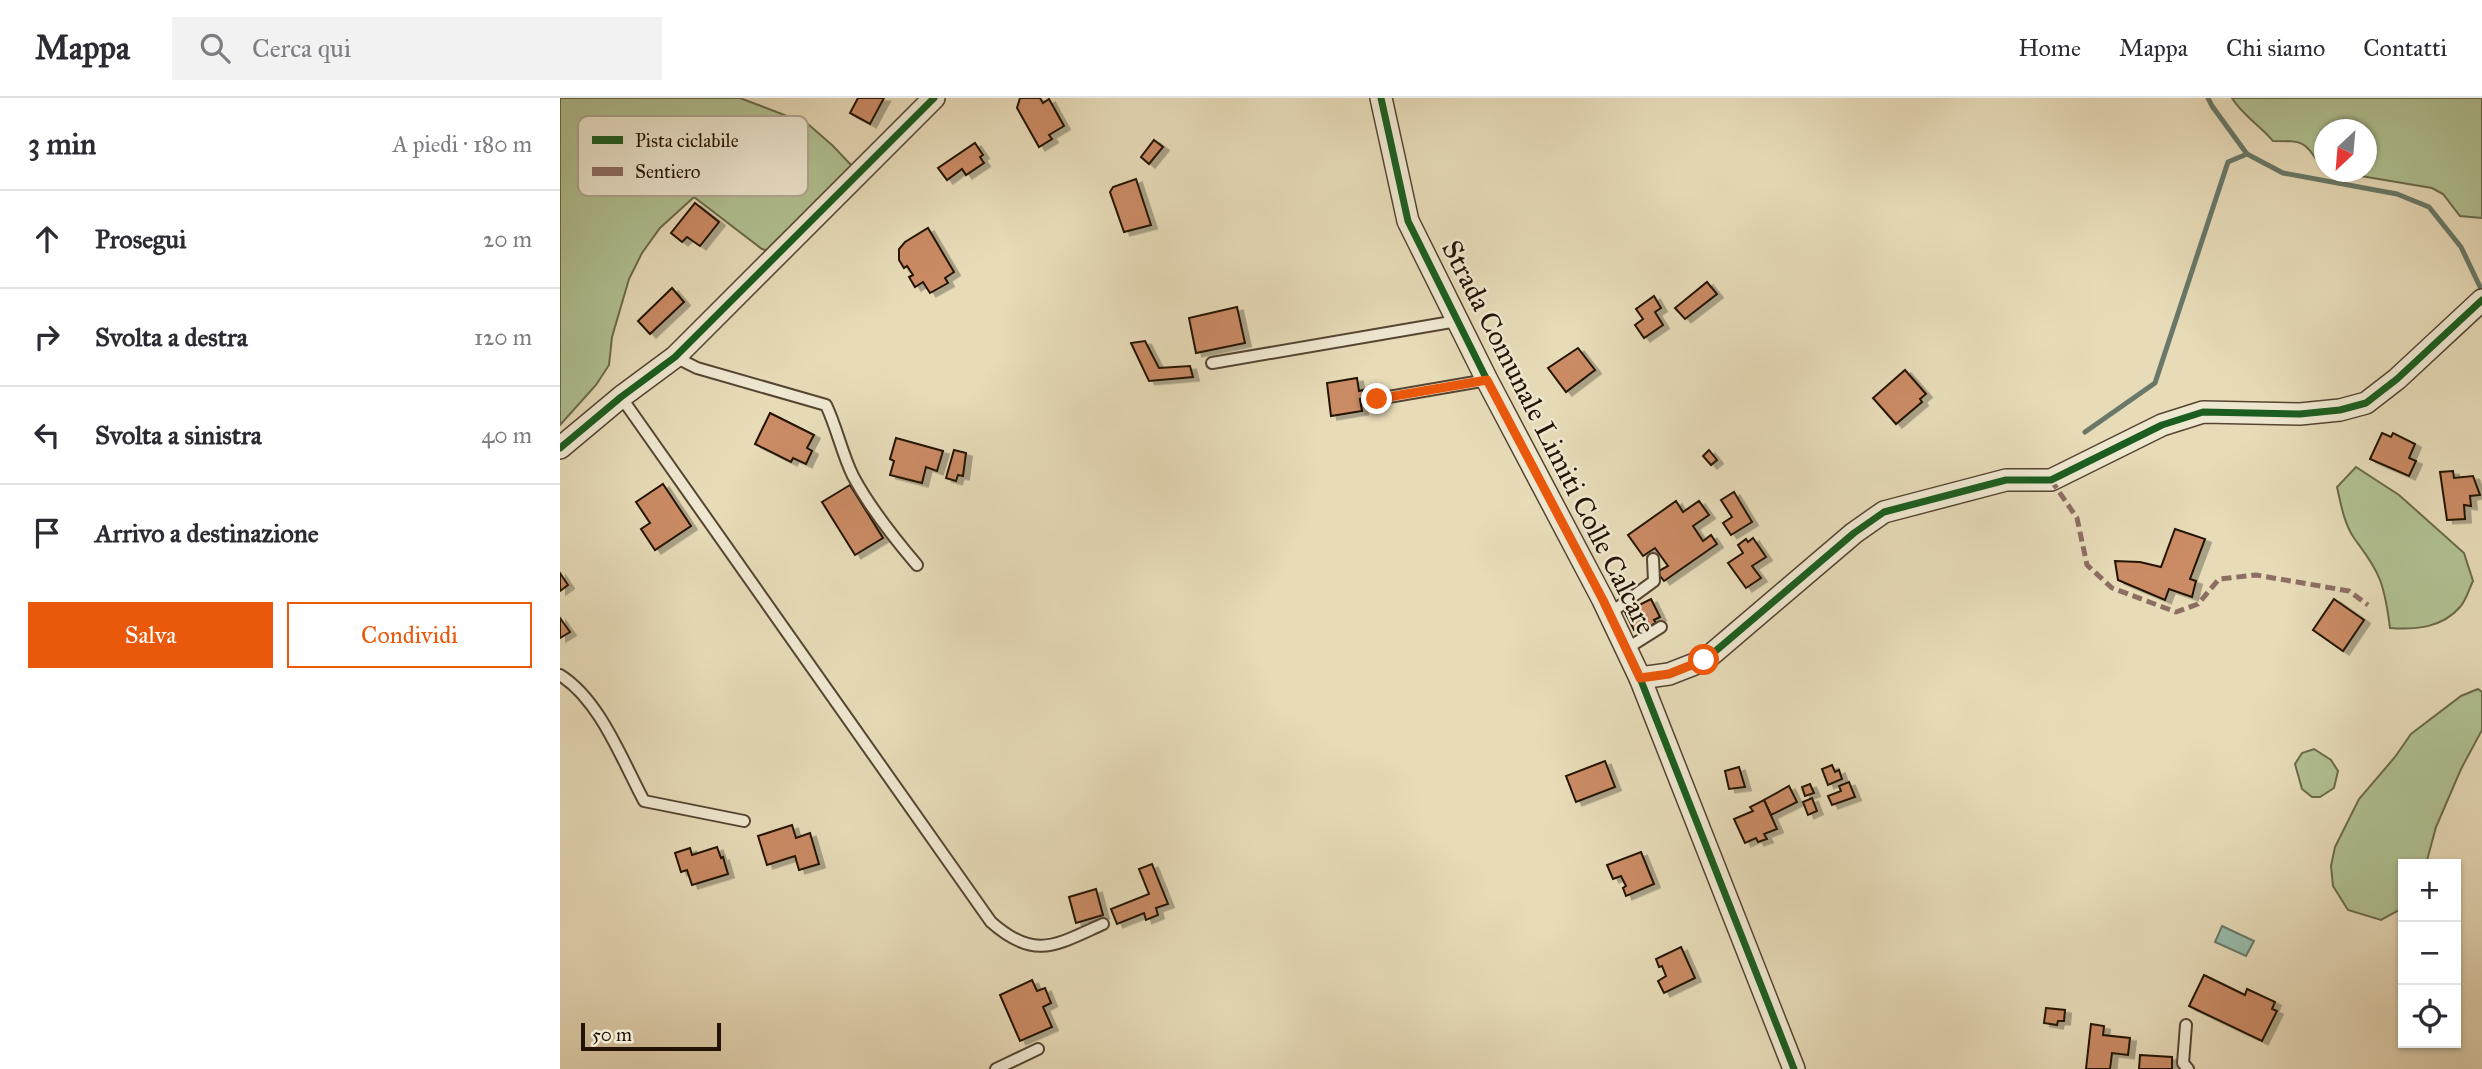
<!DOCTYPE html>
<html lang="it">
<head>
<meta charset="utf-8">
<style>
	:root { --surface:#fff; --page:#f2f2f3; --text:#2b2b33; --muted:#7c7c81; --line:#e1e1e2; --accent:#ea580c }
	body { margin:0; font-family:"IM FELL Great Primer",serif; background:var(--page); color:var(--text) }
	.controls { position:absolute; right:21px; bottom:21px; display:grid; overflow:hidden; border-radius:0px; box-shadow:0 2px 5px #0004 }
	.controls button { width:63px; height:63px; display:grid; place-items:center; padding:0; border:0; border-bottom:2px solid var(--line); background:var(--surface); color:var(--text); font:35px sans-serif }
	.compass { position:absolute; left:1754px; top:21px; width:63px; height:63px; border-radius:50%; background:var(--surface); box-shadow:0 2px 5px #0004; rotate:206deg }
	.scale { position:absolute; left:21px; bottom:18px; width:140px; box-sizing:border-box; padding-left:7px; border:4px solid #241304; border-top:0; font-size:19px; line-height:24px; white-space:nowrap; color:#241304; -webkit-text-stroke:5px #efe8d1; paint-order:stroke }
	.stop { position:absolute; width:21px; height:21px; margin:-16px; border:5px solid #ea580c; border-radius:50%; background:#fff }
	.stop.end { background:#ea580c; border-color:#fff; box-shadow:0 2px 7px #0008 }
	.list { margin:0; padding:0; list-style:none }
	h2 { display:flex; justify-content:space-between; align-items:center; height:91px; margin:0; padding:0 28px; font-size:30px }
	h2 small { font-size:23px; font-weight:400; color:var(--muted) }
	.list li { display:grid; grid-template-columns:46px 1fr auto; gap:21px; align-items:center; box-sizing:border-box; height:98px; padding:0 28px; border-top:2px solid var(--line) }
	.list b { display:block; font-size:26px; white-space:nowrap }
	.list em { font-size:23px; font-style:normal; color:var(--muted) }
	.actions { display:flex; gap:14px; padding:21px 28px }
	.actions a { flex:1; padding:16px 0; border:2px solid var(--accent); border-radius:0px; text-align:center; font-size:24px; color:var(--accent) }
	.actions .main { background:var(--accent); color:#fff }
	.icon { flex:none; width:38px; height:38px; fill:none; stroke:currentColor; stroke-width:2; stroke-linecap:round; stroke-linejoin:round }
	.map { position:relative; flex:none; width:1922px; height:971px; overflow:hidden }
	header { display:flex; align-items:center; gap:42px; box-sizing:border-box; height:98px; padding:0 35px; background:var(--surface); border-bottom:2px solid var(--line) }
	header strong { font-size:33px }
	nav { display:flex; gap:38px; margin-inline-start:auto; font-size:24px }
	.search { width:490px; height:63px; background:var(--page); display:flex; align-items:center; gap:18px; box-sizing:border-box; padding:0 24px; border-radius:0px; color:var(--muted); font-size:26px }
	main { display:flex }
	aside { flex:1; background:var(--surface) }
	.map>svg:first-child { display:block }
</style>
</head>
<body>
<header>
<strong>Mappa</strong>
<div class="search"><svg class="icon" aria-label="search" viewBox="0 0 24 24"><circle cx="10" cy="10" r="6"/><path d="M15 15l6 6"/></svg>Cerca qui</div>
<nav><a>Home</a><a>Mappa</a><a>Chi siamo</a><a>Contatti</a></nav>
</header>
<main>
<aside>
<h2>3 min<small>A piedi · 180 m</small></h2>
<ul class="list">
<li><svg class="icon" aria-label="ahead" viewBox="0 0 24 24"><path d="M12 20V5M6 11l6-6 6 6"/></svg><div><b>Prosegui</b></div><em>20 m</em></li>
<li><svg class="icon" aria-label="right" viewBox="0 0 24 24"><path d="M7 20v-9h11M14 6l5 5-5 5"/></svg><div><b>Svolta a destra</b></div><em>120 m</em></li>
<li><svg class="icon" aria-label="left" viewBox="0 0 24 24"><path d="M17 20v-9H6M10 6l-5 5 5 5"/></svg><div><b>Svolta a sinistra</b></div><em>40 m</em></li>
<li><svg class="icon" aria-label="arrive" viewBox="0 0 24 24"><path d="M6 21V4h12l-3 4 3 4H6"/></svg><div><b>Arrivo a destinazione</b></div></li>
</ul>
<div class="actions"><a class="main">Salva</a><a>Condividi</a></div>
</aside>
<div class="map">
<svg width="1922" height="971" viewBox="0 0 1922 971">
	<defs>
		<filter id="shadow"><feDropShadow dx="6" dy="3.5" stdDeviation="0" flood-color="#0004"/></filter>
	</defs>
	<rect width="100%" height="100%" fill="#e7dbb8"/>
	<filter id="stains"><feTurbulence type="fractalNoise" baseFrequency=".00286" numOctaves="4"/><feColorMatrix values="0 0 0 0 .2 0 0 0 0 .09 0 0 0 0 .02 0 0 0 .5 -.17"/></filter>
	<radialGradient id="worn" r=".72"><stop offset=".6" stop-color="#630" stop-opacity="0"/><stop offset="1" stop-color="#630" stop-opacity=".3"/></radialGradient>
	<!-- green -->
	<g fill="#b1c192" stroke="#6a6a4b" stroke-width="2">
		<polygon points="0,0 180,0 248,26 272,47 294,70 215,155 202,151 134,99 100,130 82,155 69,181 52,239 49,267 36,287 0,327"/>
		<path d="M1672 0H1922V120L1900 118 1883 96 1872 90 1777 74H1806V32H1764V71L1762 70C1744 43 1746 43 1713 43 1701 28 1682 17 1672 0Z"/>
		<path d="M1796 369 1839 397 1904 455 1913 483C1909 491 1906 503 1900 509 1882 530 1855 532 1830 530 1828 514 1826 498 1820 482 1814 466 1804 454 1794 440 1784 425 1781 407 1777 389Z"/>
		<polygon points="1918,591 1922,594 1922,632 1901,671 1876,729 1866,766 1843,766 1843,810 1821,822 1788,812 1773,788 1771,768 1775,749 1799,701 1835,659 1851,636 1901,598"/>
		<polygon points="1754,651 1771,662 1778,673 1774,690 1760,699 1752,699 1742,691 1735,666 1742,655"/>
	</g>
	<!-- water -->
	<polygon fill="#97bbab" stroke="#697868" stroke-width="2" points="1662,828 1694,843 1686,858 1655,844"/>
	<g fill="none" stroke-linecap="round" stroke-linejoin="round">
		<!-- stream -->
		<g stroke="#697868" stroke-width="5">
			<polyline points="1648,0 1652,8 1687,56 1723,75 1837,96 1869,109 1901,149 1922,193"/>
			<polyline points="1525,334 1595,285 1668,64 1687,56"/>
		</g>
	</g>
	<!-- building -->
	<g fill="#ca8b65" stroke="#241304" stroke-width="2" filter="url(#shadow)">
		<polygon points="298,0 324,0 310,26 290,15"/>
		<polygon points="460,0 480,0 483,5 489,1 504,28 489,37 492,41 479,49 457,10"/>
		<polygon points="594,42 603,49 589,66 581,59"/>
		<polygon points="415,45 423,57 420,59 424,65 406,77 402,71 387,82 378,70"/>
		<polygon points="576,81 591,127 564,134 550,94 553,89"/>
		<polygon points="135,105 159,124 140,148 127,139 122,144 111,135"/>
		<polygon points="368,130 394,174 385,180 388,185 370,195 363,184 355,189 349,179 353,177 347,168 344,170 339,162 339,151 345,144"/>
		<polygon points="1147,184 1157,196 1125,221 1115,210"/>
		<polygon points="112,190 124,204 90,236 78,223"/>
		<polygon points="1094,198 1101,210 1095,214 1103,227 1084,240 1075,227 1083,221 1076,211"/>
		<polygon points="677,209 685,245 636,255 629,220"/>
		<polygon points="585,243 599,270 630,268 633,279 589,283 571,245"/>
		<polygon points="1018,250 1035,272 1006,294 988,270"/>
		<polygon points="1345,272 1366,296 1360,301 1362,304 1336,326 1313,300"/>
		<polygon points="797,280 799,293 803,292 804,300 800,301 802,313 771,318 767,285"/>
		<polygon points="210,315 254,337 247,350 252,353 246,366 233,360 231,364 195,346"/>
		<polygon points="1822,335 1831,339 1833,335 1855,346 1849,360 1856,363 1849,378 1810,361"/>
		<polygon points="336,340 383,353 377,373 366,369 362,385 330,377 334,363 330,361"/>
		<polygon points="394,352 406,355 403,378 398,377 396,383 386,380"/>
		<polygon points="1149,352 1157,362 1151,367 1143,358"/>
		<polygon points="1893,373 1894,380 1913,378 1920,397 1910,398 1911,408 1904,407 1905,421 1887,422 1880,374"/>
		<polygon points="103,386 131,428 95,452 81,431 90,425 76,404"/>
		<polygon points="290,387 323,440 295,457 262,404"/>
		<polygon points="1174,394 1192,424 1171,437 1163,425 1172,419 1161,402"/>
		<polygon points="1116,403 1123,414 1139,403 1149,417 1133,428 1143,443 1151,437 1157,446 1104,483 1097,474 1108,468 1095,450 1083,458 1068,437"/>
		<polygon points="1615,431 1645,441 1630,481 1636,483 1632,499 1609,491 1605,502 1558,482 1555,463 1580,464 1601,469"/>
		<polygon points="1193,440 1206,459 1192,468 1201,480 1186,490 1168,465 1183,455 1178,447 1186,441 1188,444"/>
		<polygon points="0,475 8,487 0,493"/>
		<polygon points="1091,501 1100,519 1094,522 1096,525 1090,528 1088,525 1074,532 1065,514"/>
		<polygon points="1774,501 1804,522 1783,553 1753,532"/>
		<polygon points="0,520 10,534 0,540"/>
		<polygon points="1045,663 1055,689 1016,704 1006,678"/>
		<polygon points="1272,667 1275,674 1279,672 1282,681 1268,687 1262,671"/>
		<polygon points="1179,669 1185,689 1169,691 1165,673"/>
		<polygon points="1289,684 1295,699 1272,707 1268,698 1281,693 1279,688"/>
		<polygon points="1250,686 1254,695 1245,698 1242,689"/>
		<polygon points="1229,688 1237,704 1211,717 1204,702"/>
		<polygon points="1252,700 1257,713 1248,717 1243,704"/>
		<polygon points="1204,702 1217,731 1204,736 1207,741 1198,744 1196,740 1185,745 1174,721 1193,713 1190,709"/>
		<polygon points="232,727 236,740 250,735 259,766 239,772 235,758 207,767 198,738"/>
		<polygon points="157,749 161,760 163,759 168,776 132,787 127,772 121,774 115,755 130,750 132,757"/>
		<polygon points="1081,754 1094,786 1066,798 1063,790 1066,788 1061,778 1053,781 1047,767"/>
		<polygon points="592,766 608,806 596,810 598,817 586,822 584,815 557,826 551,811 589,796 579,771"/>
		<polygon points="536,791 543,817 516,825 509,799"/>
		<polygon points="1121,849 1135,880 1104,895 1098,883 1106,878 1102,868 1099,869 1096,861"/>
		<polygon points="1644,877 1685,897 1687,891 1715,904 1712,911 1717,913 1702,943 1629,908"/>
		<polygon points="472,882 477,893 485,890 491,905 483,909 492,929 460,943 440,897"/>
		<polygon points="1486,910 1505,912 1504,923 1498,923 1497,927 1484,925"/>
		<polygon points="1531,926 1544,928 1543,937 1570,940 1568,957 1552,955 1550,971 1526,971"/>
		<polygon points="1580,957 1612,959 1612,971 1579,971"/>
	</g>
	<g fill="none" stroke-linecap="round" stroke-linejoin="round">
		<!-- lane casing -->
		<g stroke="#554531" stroke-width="14">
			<g id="lane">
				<path d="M115 259 137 270 266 307C277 330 282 356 293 378 310 410 334 440 357 467"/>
				<polyline points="652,265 897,223"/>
				<path d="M61 299 431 824C475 863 496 847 543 826"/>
				<polyline points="817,301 927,282"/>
				<polyline points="1049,516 1094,483 1093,461"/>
				<polyline points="1066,551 1101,529"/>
				<path d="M0 577C40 602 62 662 84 703L184 723"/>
				<polyline points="1626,927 1623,965 1628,971"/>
				<polyline points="436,971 478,951"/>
			</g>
		</g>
		<!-- street casing -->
		<g stroke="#554531" stroke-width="24">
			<g id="street">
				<polyline points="821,0 848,123 927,282 1043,502 1080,580 1234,971"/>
				<polyline points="0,350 61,299 115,259 374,0"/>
				<polyline points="1080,580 1109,576 1145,562 1294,435 1324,414 1446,382 1491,382 1602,327 1643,314 1740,316 1780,312 1806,305 1837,281 1922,202"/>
			</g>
		</g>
		<!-- lane -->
		<use href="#lane" stroke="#efe8d1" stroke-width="10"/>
		<!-- street -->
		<use href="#street" stroke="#efe8d1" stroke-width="21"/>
		<!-- quiet -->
		<polyline stroke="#8d6e63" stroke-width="5" stroke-dasharray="10 5" stroke-linecap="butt" points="1491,382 1517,420 1527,467 1552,490 1616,514 1638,506 1659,481 1696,477 1789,493 1808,507"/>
		<!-- cycleway casing -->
		<g stroke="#efe8d1" stroke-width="11">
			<g id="cycleway">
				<polyline points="821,0 848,123 927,282 1043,502 1080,580 1234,971"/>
				<polyline points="0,350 61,299 115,259 374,0"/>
				<polyline points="1080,580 1109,576 1145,562 1294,435 1324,414 1446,382 1491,382 1602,327 1643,314 1740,316 1780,312 1806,305 1837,281 1922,202"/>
			</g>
		</g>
		<!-- cycleway -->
		<use href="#cycleway" stroke="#1b5e20" stroke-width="7"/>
	</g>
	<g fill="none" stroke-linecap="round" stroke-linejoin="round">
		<!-- route -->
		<polyline stroke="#ea580c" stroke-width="9" points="817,301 927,282 1043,502 1080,580 1109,576 1144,562"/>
	</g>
	<g text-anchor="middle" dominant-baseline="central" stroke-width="5" stroke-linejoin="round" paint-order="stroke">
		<!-- street labels -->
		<g font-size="28" fill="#241304" stroke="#efe8d1">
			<text transform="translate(989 339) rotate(63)">Strada Comunale Limiti Colle Calcare</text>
		</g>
	</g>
	<!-- legend -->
	<rect x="18" y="18" width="230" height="80" rx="10" fill="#efe8d1" stroke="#b2a894" stroke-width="2"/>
	<rect x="32" y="38" width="31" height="8" fill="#1b5e20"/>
	<rect x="32" y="69" width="31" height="9" fill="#8d6e63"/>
	<g font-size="19" fill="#241304">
		<text x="75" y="49">Pista ciclabile</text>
		<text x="75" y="80">Sentiero</text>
	</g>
	<rect width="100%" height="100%" filter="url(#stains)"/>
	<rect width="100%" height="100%" fill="url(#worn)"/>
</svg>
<div class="controls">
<button>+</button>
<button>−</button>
<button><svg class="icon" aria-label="locate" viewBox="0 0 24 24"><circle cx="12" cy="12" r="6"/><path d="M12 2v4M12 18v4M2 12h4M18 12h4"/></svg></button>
</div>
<svg class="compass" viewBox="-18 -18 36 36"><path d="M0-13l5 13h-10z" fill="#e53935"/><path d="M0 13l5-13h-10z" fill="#7c7c81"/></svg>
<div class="scale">50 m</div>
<div class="stop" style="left:1144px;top:562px"></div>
<div class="stop end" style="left:817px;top:301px"></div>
</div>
</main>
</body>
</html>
